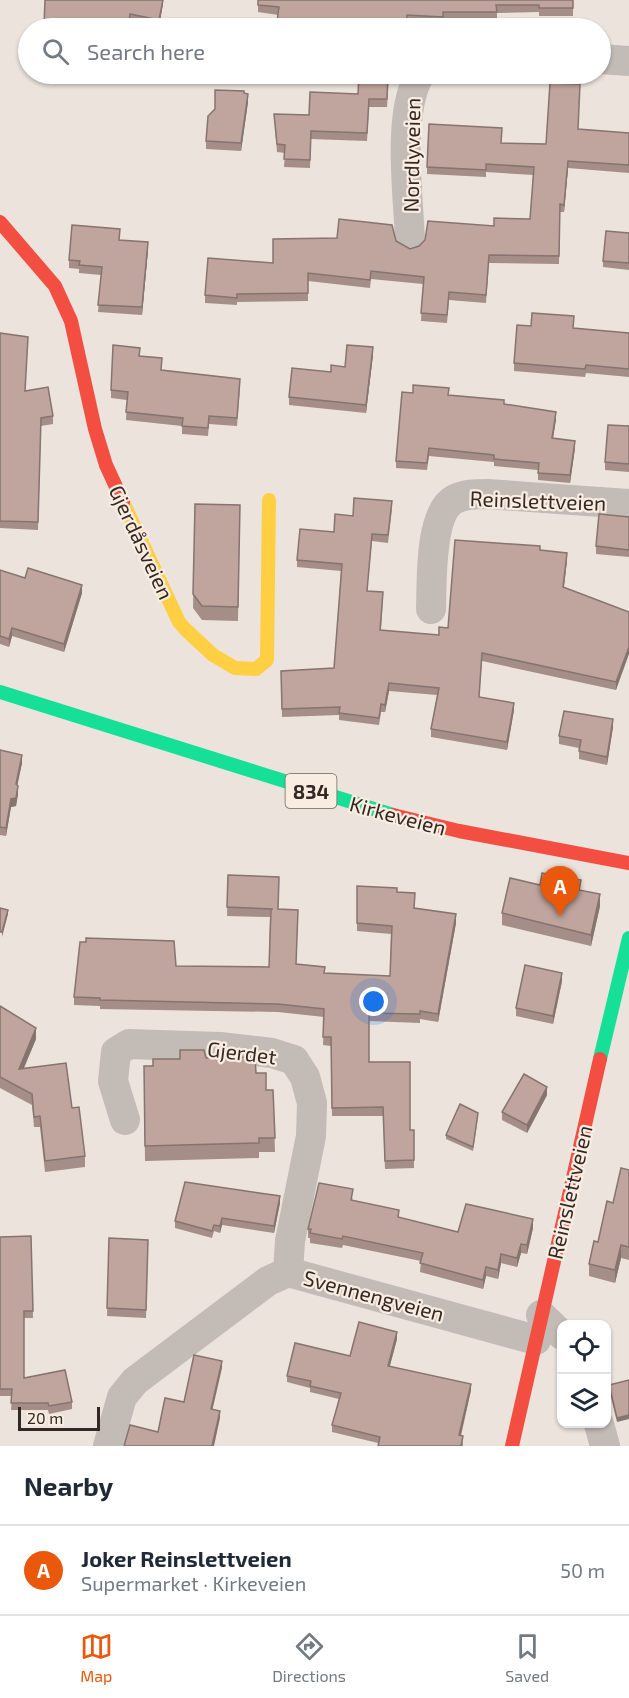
<!DOCTYPE html>
<html lang="en">
<head>
<meta charset="utf-8">
<style>
	:root { --surface:#fff; --page:#f6f6f7; --text:#1f2937; --muted:#747a83; --line:#e0e1e3; --accent:#ea580c }
	body { margin:0; font-family:"Exo 2",sans-serif; background:var(--page); color:var(--text) }
	.controls { position:absolute; right:18px; bottom:18px; display:grid; overflow:hidden; border-radius:12px; box-shadow:0 2px 4px #0004 }
	.controls button { width:54px; height:54px; display:grid; place-items:center; padding:0; border:0; border-bottom:2px solid var(--line); background:var(--surface); color:var(--text); font:30px sans-serif }
	.scale { position:absolute; left:18px; bottom:15px; width:82px; box-sizing:border-box; padding-left:6px; border:3px solid #332824; border-top:0; font-size:16px; line-height:21px; white-space:nowrap; color:#332824; -webkit-text-stroke:4px #f9ede2; paint-order:stroke }
	.you { position:absolute; left:374px; top:1002px; width:21px; height:21px; margin:-15px; border:4px solid #fff; border-radius:50%; background:#1a73e8; box-shadow:0 0 0 9px #1a73e833 }
	.badge { display:grid; place-items:center; width:39px; height:39px; border-radius:50%; background:var(--accent); color:#fff; font-size:20px; font-weight:700 }
	.pin { position:absolute; translate:-50% -50px; filter:drop-shadow(0 2px 3px #0008) }
	.pin::after { content:''; position:absolute; top:32px; width:21px; height:18px; background:inherit; clip-path:polygon(0 0,100% 0,50% 100%) }
	.list { margin:0; padding:0; list-style:none }
	h2 { display:flex; justify-content:space-between; align-items:center; height:78px; margin:0; padding:0 24px; font-size:26px }
	h2 small { font-size:20px; font-weight:400; color:var(--muted) }
	.list li { display:grid; grid-template-columns:39px 1fr auto; gap:18px; align-items:center; box-sizing:border-box; height:90px; padding:0 24px; border-top:2px solid var(--line) }
	.list b { display:block; font-size:22px; white-space:nowrap }
	.list p { margin:0; font-size:20px; white-space:nowrap; color:var(--muted) }
	.list em { font-size:20px; font-style:normal; color:var(--muted) }
	.icon { flex:none; width:33px; height:33px; fill:none; stroke:currentColor; stroke-width:2; stroke-linecap:round; stroke-linejoin:round }
	.map { position:relative; flex:none; width:629px; height:1446px; overflow:hidden }
	.search { position:absolute; background:var(--surface); box-shadow:0 2px 4px #0004; left:18px; right:18px; top:18px; height:66px; display:flex; align-items:center; gap:15px; box-sizing:border-box; padding:0 21px; border-radius:33px; color:var(--muted); font-size:22px }
	.sheet { height:168px; background:var(--surface) }
	nav { display:flex; justify-content:space-around; align-items:center; box-sizing:border-box; height:84px; border-top:2px solid var(--line); background:var(--surface); font-size:16px; color:var(--muted) }
	nav a { display:grid; justify-items:center; gap:3px }
	nav .on { color:var(--accent) }
	.map>svg:first-child { display:block }
</style>
</head>
<body>
<div class="map">
<svg width="629" height="1446" viewBox="0 0 629 1446">
	<rect width="100%" height="100%" fill="#ebe3dc"/>
	<g fill="none" stroke-linecap="round" stroke-linejoin="round">
		<!-- street -->
		<g stroke="#c3bbb6" stroke-width="30">
			<polyline points="600,59 629,61"/>
			<path d="M410 239C408 193 397 113 420 74"/>
			<path d="M431 609C432 583 429 512 455 499 465 494 476 494 487 494L629 504"/>
			<polyline points="125,1120 113,1081 116,1052 129,1044 220,1047 272,1053 294,1060 305,1077 312,1103 311,1136 290,1241 288,1272"/>
			<polyline points="541,1315 562,1335"/>
			<polyline points="599,1424 605,1446"/>
			<polyline points="108,1446 122,1397 135,1381 268,1281 288,1272 536,1340"/>
		</g>
		<!-- fast -->
		<g stroke="#16e098" stroke-width="14">
			<polyline points="0,692 393,815"/>
			<polyline points="600,1059 629,938"/>
		</g>
		<!-- slow -->
		<polyline stroke="#ffcf43" stroke-width="14" points="123,502 179,622 185,629 213,655 235,668 256,669 267,660 269,500"/>
		<!-- jam -->
		<g stroke="#f24e42" stroke-width="14">
			<polyline points="0,222 55,286 71,321 95,429 106,465 123,502"/>
			<polyline points="393,815 459,831 629,863"/>
			<polyline points="512,1446 600,1059"/>
		</g>
	</g>
	<!-- wall -->
	<g fill="#a48e87">
		<polygon points="45,0 163,0 163,4 159,26 130,21 128,28 44,28"/>
		<polygon points="573,0 573,16 539,16 539,12 497,13 497,19 443,20 443,24 407,22 407,28 276,28 278,15 258,12 258,5"/>
		<polygon points="272,74 293,74 292,81 272,79"/>
		<polygon points="389,74 387,107 369,107 367,141 311,139 310,168 284,167 285,153 277,152 274,114 309,115 358,94"/>
		<polygon points="244,93 248,102 241,151 206,149 206,141"/>
		<polygon points="578,129 629,133 629,173 568,168 564,212 560,212 559,264 489,263 486,303 449,300 447,323 421,321 423,284 371,279 370,288 308,281 308,301 237,302 237,305 205,303 205,295 273,263 396,241 410,249 494,226 530,219 533,175 486,172 486,177 427,174 427,167 502,143 546,144"/>
		<polygon points="629,233 629,270 603,267 603,261"/>
		<polygon points="119,240 148,250 142,315 98,312 101,275 79,273 79,269 69,268 69,260"/>
		<polygon points="574,328 629,333 629,377 586,373 585,377 514,371 514,363"/>
		<polygon points="0,333 26,391 53,416 53,424 41,426 38,530 0,528"/>
		<polygon points="373,355 366,413 289,405 289,397 331,372 345,367"/>
		<polygon points="140,356 161,370 240,387 237,426 209,424 208,436 182,434 182,426 126,420 127,400 111,398 111,390"/>
		<polygon points="449,395 504,404 556,419 553,438 575,448 570,483 538,480 538,470 494,466 494,462 429,456 427,470 396,468 396,461"/>
		<polygon points="629,426 629,472 605,470 605,462"/>
		<polygon points="195,504 240,505 238,621 202,620 193,608"/>
		<polygon points="392,509 388,543 372,541 367,591 383,599 381,630 439,635 540,550 567,560 564,587 629,612 616,690 482,661 479,697 514,710 507,750 431,737 431,729 437,695 389,691 385,712 381,712 379,725 339,720 339,715 282,717 281,671 334,668 341,571 297,567 297,560 353,516"/>
		<polygon points="629,517 629,557 596,554 596,546"/>
		<polygon points="0,570 25,578 82,593 64,652 12,636 9,647 0,644"/>
		<polygon points="613,727 607,765 579,759 579,748 559,744 559,736"/>
		<polygon points="0,750 22,763 17,785 18,794 16,806 11,807 6,836 0,835"/>
		<polygon points="228,875 278,909 296,964 325,974 390,976 391,934 357,931 357,886 397,892 415,908 456,923 438,1022 420,1019 420,1023 369,1021 369,1062 410,1130 414,1130 414,1168 385,1169 383,1116 332,1116 331,1046 323,1045 324,1017 278,1012 100,1009 100,1006 74,1005 74,997 176,966 269,967 270,917 227,916"/>
		<polygon points="540,885 581,890 600,906 591,946 502,925 502,913"/>
		<polygon points="562,981 553,1024 516,1016 516,1008"/>
		<polygon points="0,1006 36,1039 23,1069 72,1108 85,1156 85,1167 45,1172 40,1127 34,1127 32,1105 0,1088"/>
		<polygon points="206,1058 256,1073 266,1090 273,1090 275,1152 259,1152 259,1158 145,1161 144,1066 153,1066"/>
		<polygon points="547,1095 527,1133 502,1120 502,1112"/>
		<polygon points="478,1117 473,1151 446,1139 446,1135"/>
		<polygon points="629,1170 629,1260 621,1258 615,1283 589,1276 589,1264 598,1242 613,1203"/>
		<polygon points="353,1198 352,1200 399,1218 458,1232 533,1228 527,1254 521,1253 517,1267 501,1263 498,1279 486,1276 483,1289 420,1272 421,1261 343,1245 342,1248 310,1243 310,1238 308,1238 308,1229"/>
		<polygon points="280,1203 274,1233 222,1225 220,1233 214,1231 212,1238 175,1228 175,1221"/>
		<polygon points="31,1236 33,1318 24,1318 24,1378 72,1402 72,1409 49,1414 48,1410 11,1410 12,1396 0,1396 0,1237"/>
		<polygon points="109,1238 148,1240 146,1318 107,1316"/>
		<polygon points="397,1339 390,1366 471,1390 461,1436 463,1443 463,1446 378,1446 378,1443 332,1432 332,1425 339,1399 310,1392 310,1388 287,1382 287,1376 350,1356"/>
		<polygon points="629,1380 617,1422 609,1389 609,1385"/>
	</g>
	<!-- shaded-wall -->
	<g fill="#86746e">
		<polygon points="163,0 163,4 159,26 159,20"/>
		<polygon points="248,94 248,102 241,151 241,143"/>
		<polygon points="568,161 568,168 564,212 564,205"/>
		<polygon points="148,242 148,250 142,315 142,307"/>
		<polygon points="373,347 373,355 366,413 366,405"/>
		<polygon points="556,412 556,419 552,445 552,438"/>
		<polygon points="575,441 575,448 570,483 570,475"/>
		<polygon points="567,553 567,560 563,594 563,587"/>
		<polygon points="82,585 82,593 64,652 64,644"/>
		<polygon points="12,628 12,636 9,647 9,639"/>
		<polygon points="629,647 629,654 616,690 616,682"/>
		<polygon points="389,683 389,691 385,712 385,705"/>
		<polygon points="514,703 514,710 507,750 507,742"/>
		<polygon points="613,719 613,727 607,765 607,757"/>
		<polygon points="22,755 22,763 16,792 16,784"/>
		<polygon points="18,786 18,794 16,806 11,807 6,836 6,828 11,799"/>
		<polygon points="600,894 600,906 591,946 591,935"/>
		<polygon points="8,910 8,914 2,937 2,932"/>
		<polygon points="456,914 456,923 438,1022 438,1014"/>
		<polygon points="562,973 562,981 553,1024 553,1016"/>
		<polygon points="36,1028 36,1039 19,1080 19,1069"/>
		<polygon points="547,1087 547,1095 527,1133 527,1125"/>
		<polygon points="280,1196 280,1203 274,1233 274,1226"/>
		<polygon points="222,1218 222,1225 220,1233 220,1226"/>
		<polygon points="533,1219 533,1228 527,1254 527,1245"/>
		<polygon points="521,1244 521,1253 517,1267 517,1258"/>
		<polygon points="621,1245 621,1258 615,1283 615,1270"/>
		<polygon points="501,1254 501,1263 498,1279 498,1270"/>
		<polygon points="486,1267 486,1276 483,1289 483,1280"/>
		<polygon points="397,1332 397,1339 388,1372 388,1366"/>
		<polygon points="222,1361 222,1368 211,1416 211,1409"/>
		<polygon points="471,1384 471,1390 459,1442 459,1435"/>
		<polygon points="220,1411 220,1418 214,1446 212,1446"/>
		<polygon points="629,1415 629,1419 617,1422 617,1418"/>
	</g>
	<!-- building -->
	<g fill="#bfa59d" stroke="#86746e" stroke-width="1.5">
		<polygon points="45,0 163,0 159,20 130,14 128,28 114,28 76,24 76,28 44,25"/>
		<polygon points="258,0 573,0 573,8 539,8 539,5 496,5 497,12 443,12 443,17 407,15 406,28 344,28 298,23 297,28 276,28 279,7 258,5"/>
		<polygon points="359,74 388,74 387,99 369,99 367,133 311,131 310,160 284,159 285,145 277,144 274,114 309,115 310,92 358,94"/>
		<polygon points="550,83 580,84 578,129 629,133 629,165 568,161 564,205 560,204 559,256 489,255 486,295 449,292 447,315 421,313 424,277 371,271 370,280 308,273 308,293 237,294 237,298 205,295 208,258 273,263 273,239 337,238 339,219 392,225 396,241 410,249 419,246 425,240 428,221 494,226 494,218 530,219 534,167 486,164 486,170 427,167 429,124 502,128 501,143 546,144"/>
		<polygon points="215,90 244,91 244,93 248,94 241,143 206,141 208,116 215,109"/>
		<polygon points="72,225 120,229 119,240 148,242 142,307 98,305 102,267 79,265 80,261 69,260"/>
		<polygon points="606,231 629,233 629,263 603,261"/>
		<polygon points="532,313 574,316 573,328 629,333 629,369 586,365 585,369 514,363 517,325 531,326"/>
		<polygon points="0,333 28,337 25,391 48,387 53,416 41,418 38,522 0,521"/>
		<polygon points="113,345 140,348 139,356 162,358 161,370 240,379 237,418 209,416 208,428 182,426 183,418 126,412 128,392 111,390"/>
		<polygon points="347,345 373,347 366,405 289,397 292,368 331,372 331,365 345,367"/>
		<polygon points="413,385 449,388 448,395 504,400 504,404 556,412 552,438 575,441 570,475 538,473 539,463 494,459 494,455 429,448 427,463 396,461 402,392 413,393"/>
		<polygon points="608,425 629,426 629,464 605,462"/>
		<polygon points="354,498 392,501 388,535 372,534 367,591 383,592 380,630 439,635 439,627 448,628 455,540 540,546 540,550 567,553 563,587 629,612 629,647 616,682 482,653 479,697 514,703 507,742 431,729 439,688 389,683 385,705 381,704 379,718 339,713 340,707 282,709 281,671 334,668 342,564 297,560 300,529 334,532 335,514 353,516"/>
		<polygon points="195,504 240,505 238,607 202,606 193,594"/>
		<polygon points="599,514 629,517 629,550 596,546"/>
		<polygon points="28,568 82,585 64,644 12,628 9,639 0,636 0,570 25,578"/>
		<polygon points="564,711 613,719 607,757 579,751 581,740 559,736"/>
		<polygon points="0,750 22,755 16,784 18,786 16,798 11,799 6,828 0,827"/>
		<polygon points="542,873 581,880 579,890 600,894 591,935 502,913 510,878 540,885"/>
		<polygon points="228,875 279,877 278,909 298,910 296,964 325,967 324,973 390,976 392,926 357,923 357,886 397,888 397,892 415,893 414,908 456,914 438,1014 420,1011 420,1014 369,1013 369,1062 410,1062 410,1130 414,1130 414,1160 385,1161 383,1107 332,1108 331,1037 323,1037 324,1009 278,1004 100,1000 100,998 74,997 80,942 86,942 86,938 174,941 176,966 269,967 271,909 273,909 227,907"/>
		<polygon points="0,908 8,910 2,932 0,932"/>
		<polygon points="525,965 562,973 553,1016 516,1008"/>
		<polygon points="0,1006 36,1028 19,1069 66,1063 72,1108 79,1107 85,1156 45,1161 40,1116 34,1117 32,1094 0,1077"/>
		<polygon points="180,1050 204,1050 206,1058 255,1057 256,1073 266,1073 266,1090 273,1090 275,1138 259,1138 259,1143 145,1146 144,1066 153,1066 153,1059 180,1059"/>
		<polygon points="524,1074 547,1087 527,1125 502,1112"/>
		<polygon points="460,1104 478,1113 473,1147 446,1135"/>
		<polygon points="621,1168 629,1170 629,1247 621,1245 615,1270 589,1264 594,1241 598,1242 607,1201 613,1203"/>
		<polygon points="185,1182 280,1196 274,1226 222,1218 220,1226 214,1225 212,1231 175,1221"/>
		<polygon points="319,1183 353,1189 351,1200 399,1210 398,1217 458,1232 466,1204 533,1219 527,1245 521,1244 517,1258 501,1254 498,1270 486,1267 483,1280 420,1263 423,1253 343,1236 342,1239 310,1233 311,1229 308,1229"/>
		<polygon points="31,1236 33,1311 24,1311 24,1378 65,1370 72,1402 49,1406 48,1403 11,1403 12,1389 0,1389 0,1237"/>
		<polygon points="109,1238 148,1240 146,1310 107,1308"/>
		<polygon points="359,1322 397,1332 388,1366 471,1384 459,1435 463,1436 461,1446 378,1446 380,1437 332,1425 341,1393 310,1386 311,1381 287,1376 295,1343 350,1356"/>
		<polygon points="194,1355 222,1361 211,1409 220,1411 212,1446 124,1446 130,1425 158,1432 165,1398 184,1402"/>
		<polygon points="629,1380 629,1415 617,1418 609,1385"/>
	</g>
	<g text-anchor="middle" dominant-baseline="central" stroke-width="4.5" stroke-linejoin="round" paint-order="stroke">
		<!-- shield labels -->
		<rect fill="#f9ede2" stroke="#6e635d" stroke-width="1.5" x="285.5" y="774" width="51" height="34" rx="4.5"/>
		<g font-size="20" font-weight="bold" fill="#332824">
			<text x="311" y="791">834</text>
		</g>
		<!-- street labels -->
		<g font-size="21" fill="#332824" stroke="#f9ede2">
			<text transform="translate(411 155) rotate(-89)">Nordlyveien</text>
			<text transform="translate(538 500) rotate(2)">Reinslettveien</text>
			<text transform="translate(142 542) rotate(65)">Gjerdåsveien</text>
			<text transform="translate(398 815) rotate(15)">Kirkeveien</text>
			<text transform="translate(242 1052) rotate(7)">Gjerdet</text>
			<text transform="translate(569 1192) rotate(-77)">Reinslettveien</text>
			<text transform="translate(374 1295) rotate(15)">Svennengveien</text>
		</g>
	</g>
</svg>
<div class="controls">
<button><svg class="icon" aria-label="locate" viewBox="0 0 24 24"><circle cx="12" cy="12" r="6"/><path d="M12 2v4M12 18v4M2 12h4M18 12h4"/></svg></button>
<button><svg class="icon" aria-label="layers" viewBox="0 0 24 24"><path d="M12 4l9 5-9 5-9-5zM3 14l9 5 9-5"/></svg></button>
</div>
<div class="scale">20 m</div>
<div class="you"></div>
<div class="pin badge" style="left:560px;top:916px">A</div>
<div class="search"><svg class="icon" aria-label="search" viewBox="0 0 24 24"><circle cx="10" cy="10" r="6"/><path d="M15 15l6 6"/></svg>Search here</div>
</div>
<section class="sheet">
<h2>Nearby<small></small></h2>
<ul class="list">
<li><span class="badge">A</span><div><b>Joker Reinslettveien</b><p>Supermarket · Kirkeveien</p></div><em>50 m</em></li>
</ul>
</section>
<nav>
<a class="on"><svg class="icon" aria-label="map" viewBox="0 0 24 24"><path d="M3 6l6-2 6 2 6-2v14l-6 2-6-2-6 2zM9 4v14M15 6v14"/></svg>Map</a>
<a><svg class="icon" aria-label="directions" viewBox="0 0 24 24"><path d="M12 3l9 9-9 9-9-9zM9 14v-3h6M13 9l2 2-2 2"/></svg>Directions</a>
<a><svg class="icon" aria-label="saved" viewBox="0 0 24 24"><path d="M7 4h10v16l-5-4-5 4z"/></svg>Saved</a>
</nav>
</body>
</html>
